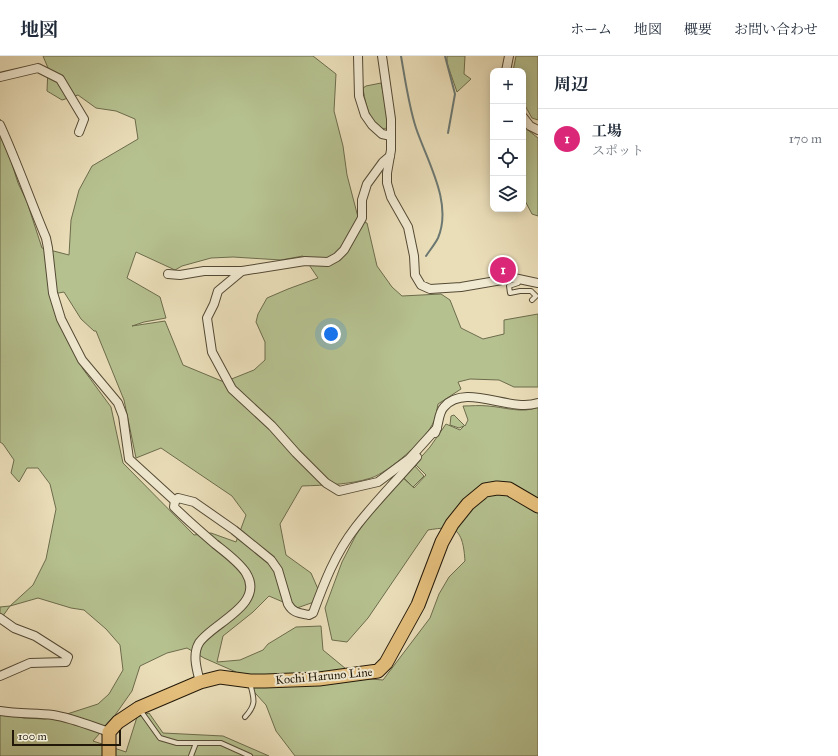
<!DOCTYPE html>
<html lang="ja">
<head>
<meta charset="utf-8">
<style>
	:root { --surface:#fff; --page:#f2f2f3; --text:#1f2937; --muted:#747a83; --line:#e0e1e3; --accent:#db2777 }
	body { margin:0; font-family:"IM FELL Great Primer","Noto Serif JP",serif; background:var(--page); color:var(--text) }
	.controls { position:absolute; right:12px; top:12px; display:grid; overflow:hidden; border-radius:8px; box-shadow:0 2px 10px #0003 }
	.controls button { width:36px; height:36px; display:grid; place-items:center; padding:0; border:0; border-bottom:1px solid var(--line); background:var(--surface); color:var(--text); font:20px sans-serif }
	.scale { position:absolute; left:12px; bottom:10px; width:109px; box-sizing:border-box; padding-left:4px; border:2px solid #221809; border-top:0; font-size:11px; line-height:14px; white-space:nowrap; color:#221809; -webkit-text-stroke:3px #f1ead2; paint-order:stroke }
	.you { position:absolute; left:331px; top:278px; width:14px; height:14px; margin:-10px; border:3px solid #fff; border-radius:50%; background:#1a73e8; box-shadow:0 0 0 6px #1a73e833 }
	.badge { display:grid; place-items:center; width:26px; height:26px; border-radius:50%; background:var(--accent); color:#fff; font-size:13px; font-weight:700 }
	.pin { position:absolute; translate:-50% -50%; border:2px solid #fff; box-shadow:0 1px 4px #0006 }
	.list { margin:0; padding:0; list-style:none }
	h2 { display:flex; justify-content:space-between; align-items:center; height:52px; margin:0; padding:0 16px; font-size:17px }
	h2 small { font-size:13px; font-weight:400; color:var(--muted) }
	.list li { display:grid; grid-template-columns:26px 1fr auto; gap:12px; align-items:center; box-sizing:border-box; height:60px; padding:0 16px; border-top:1px solid var(--line) }
	.list b { display:block; font-size:15px; white-space:nowrap }
	.list p { margin:0; font-size:13px; white-space:nowrap; color:var(--muted) }
	.list em { font-size:13px; font-style:normal; color:var(--muted) }
	.icon { flex:none; width:22px; height:22px; fill:none; stroke:currentColor; stroke-width:2; stroke-linecap:round; stroke-linejoin:round }
	.map { position:relative; flex:none; width:538px; height:700px; overflow:hidden }
	header { display:flex; align-items:center; gap:24px; box-sizing:border-box; height:56px; padding:0 20px; background:var(--surface); border-bottom:1px solid var(--line) }
	header strong { font-size:19px }
	nav { display:flex; gap:22px; margin-inline-start:auto; font-size:14px }
	main { display:flex }
	aside { flex:1; background:var(--surface) }
	.map>svg:first-child { display:block }
</style>
</head>
<body>
<header>
<strong>地図</strong>
<nav><a>ホーム</a><a>地図</a><a>概要</a><a>お問い合わせ</a></nav>
</header>
<main>
<div class="map">
<svg width="538" height="700" viewBox="0 0 538 700">
	<rect width="100%" height="100%" fill="#eadeb9"/>
	<filter id="stains"><feTurbulence type="fractalNoise" baseFrequency=".005" numOctaves="4"/><feColorMatrix values="0 0 0 0 .2 0 0 0 0 .09 0 0 0 0 .02 0 0 0 .5 -.17"/></filter>
	<radialGradient id="worn" r=".72"><stop offset=".6" stop-color="#630" stop-opacity="0"/><stop offset="1" stop-color="#630" stop-opacity=".3"/></radialGradient>
	<!-- green -->
	<g fill="#b6c190" stroke="#6c6c4c" fill-rule="evenodd">
		<path d="M43 0H313L336 18 334 55 343 90 347 119 359 165 367 167 377 210 392 231 402 240 441 238 450 244 461 272 483 283 504 278V264L538 258V331H514L499 324 470 323 458 326 461 333 438 348C437 353 436 360 434 365 427 383 389 416 371 422 349 429 325 429 302 430L280 468 286 499 311 517 318 533 314 546 297 552 269 540 253 556 223 580 217 606 240 604 263 594 268 588 296 571 321 570 323 594 357 622 383 624 430 562 439 538 449 521 465 505C464 493 463 472 447 472 441 472 434 473 428 474L368 562 347 586 332 584 325 552 342 506 356 479 374 453 402 421 414 432 426 419 415 408 430 391 446 368 460 374 464 370 459 372 450 369 451 360 454 359 465 370 468 364 463 350C471 350 480 349 488 350 504 351 523 358 538 351V700H295L276 675 266 649 236 616 204 602 187 592 167 597 140 610 132 635 113 662 93 685 126 696 137 661 149 657 163 677 223 680 269 700H0V657L24 662 45 663 64 659 98 648 109 638 123 614 120 589 106 573 84 554 71 552 38 542 10 550 0 564V551L10 550 33 529 46 503 56 453 50 428 38 412H27L19 426 11 417 14 404 3 388 0 386V63L11 105 18 127 27 146 42 192 69 199 71 164 79 134 92 110 138 83 135 63 116 55 96 52 78 39 62 44 47 35 48 12ZM136 196 175 214 182 210 211 202 233 201 281 204 303 200 318 222 288 233 267 242 258 258 256 266 265 286V304L254 314 224 326 183 309 165 265 132 270 144 266 166 262 160 241 127 222ZM64 236 81 263 94 275H96L124 344 136 402 161 392 232 440 246 459 236 486 211 477 194 479 123 407 111 351 83 313 53 238Z"/>
		<polygon points="447,0 465,0 464,18 471,23 457,36 447,7"/>
		<polygon points="516,0 538,0 538,64 532,62 523,46 523,15 513,15"/>
		<path d="M381 27 388 59V71L384 73C369 68 365 46 363 32L366 30Z"/>
		<polygon points="523,71 524,71 538,82 538,160 532,158 523,141"/>
		<polygon points="413,408 424,420 413,431 402,420"/>
	</g>
	<g fill="none" stroke-linecap="round" stroke-linejoin="round">
		<!-- stream -->
		<g stroke="#6c7973" stroke-width="2">
			<path d="M401 0C405 23 409 51 416 72 427 105 453 147 438 182 435 188 430 194 426 200"/>
			<polyline points="445,0 455,38 448,77"/>
		</g>
		<!-- lane casing -->
		<g stroke="#544a35" stroke-width="6">
			<g id="lane">
				<polyline points="521,223 518,227 509,230 510,237 520,235 531,235 536,240 532,244"/>
				<polyline points="140,654 160,682 177,687 221,687 250,700"/>
				<path d="M245 661C257 648 254 643 250 627"/>
				<polyline points="191,700 196,687"/>
			</g>
		</g>
		<!-- street casing -->
		<g stroke="#544a35" stroke-width="10">
			<g id="street">
				<polyline points="358,0 359,40 365,59 372,69 382,78 391,80"/>
				<polyline points="382,0 391,63 391,94 387,117 387,127 391,141 408,171 414,200 415,219 421,229 430,233 461,231 514,222 538,227"/>
				<polyline points="506,15 509,0"/>
				<polyline points="0,21 38,12 60,23 84,63 79,76"/>
				<polyline points="523,61 530,70 538,74"/>
				<path d="M0 69C17 106 30 144 46 182L48 192 53 237 61 263 82 304 118 347 123 360 129 403 175 445"/>
				<polyline points="390,100 383,106 367,128 362,144 362,162 344,194 337,201 328,206 305,205 242,215 218,235 214,248 207,262 212,296 232,333 272,370 296,397 326,427 339,435 378,426 409,403 437,372"/>
				<polyline points="168,218 180,219 204,215 242,215"/>
				<path d="M435 377C439 369 438 357 444 351 465 326 510 357 538 347"/>
				<path d="M175 445 178 442 194 446 234 474 271 504 278 514 288 548C293 557 299 557 309 559L313 557C324 527 335 498 355 472 374 447 397 424 417 401"/>
				<path d="M175 445 174 451C187 464 201 476 215 488 225 496 239 506 246 517 266 549 212 567 199 587 192 599 197 614 200 626"/>
				<polyline points="0,562 14,572 35,580 68,601 66,606 30,607 0,620"/>
				<path d="M0 655C18 658 35 657 53 659 72 662 91 670 109 676"/>
			</g>
		</g>
		<!-- primary casing -->
		<g stroke="#221809" stroke-width="15">
			<polyline id="primary" points="109,700 109,676 118,666 139,652 200,626 220,621 250,625 265,625 319,623 378,615 386,607 418,549 442,486 452,468 468,448 485,434 497,432 509,433 538,450"/>
		</g>
		<!-- lane -->
		<use href="#lane" stroke="#f1ead2" stroke-width="4"/>
		<!-- street -->
		<use href="#street" stroke="#f1ead2" stroke-width="8"/>
		<!-- primary -->
		<use href="#primary" stroke="#e5bf7c" stroke-width="13"/>
	</g>
	<g text-anchor="middle" dominant-baseline="central" stroke-width="4" stroke-linejoin="round" paint-order="stroke">
		<!-- street labels -->
		<g font-size="12" fill="#221809" stroke="#f1ead2">
			<text transform="translate(324 620) rotate(-5)">Kochi Haruno Line</text>
		</g>
	</g>
	<rect width="100%" height="100%" filter="url(#stains)"/>
	<rect width="100%" height="100%" fill="url(#worn)"/>
</svg>
<div class="controls">
<button>+</button>
<button>−</button>
<button><svg class="icon" aria-label="locate" viewBox="0 0 24 24"><circle cx="12" cy="12" r="6"/><path d="M12 2v4M12 18v4M2 12h4M18 12h4"/></svg></button>
<button><svg class="icon" aria-label="layers" viewBox="0 0 24 24"><path d="M12 4l9 5-9 5-9-5zM3 14l9 5 9-5"/></svg></button>
</div>
<div class="scale">100 m</div>
<div class="you"></div>
<div class="pin badge" style="left:503px;top:214px">1</div>
</div>
<aside>
<h2>周辺<small></small></h2>
<ul class="list">
<li><span class="badge">1</span><div><b>工場</b><p>スポット</p></div><em>170 m</em></li>
</ul>
</aside>
</main>
</body>
</html>
